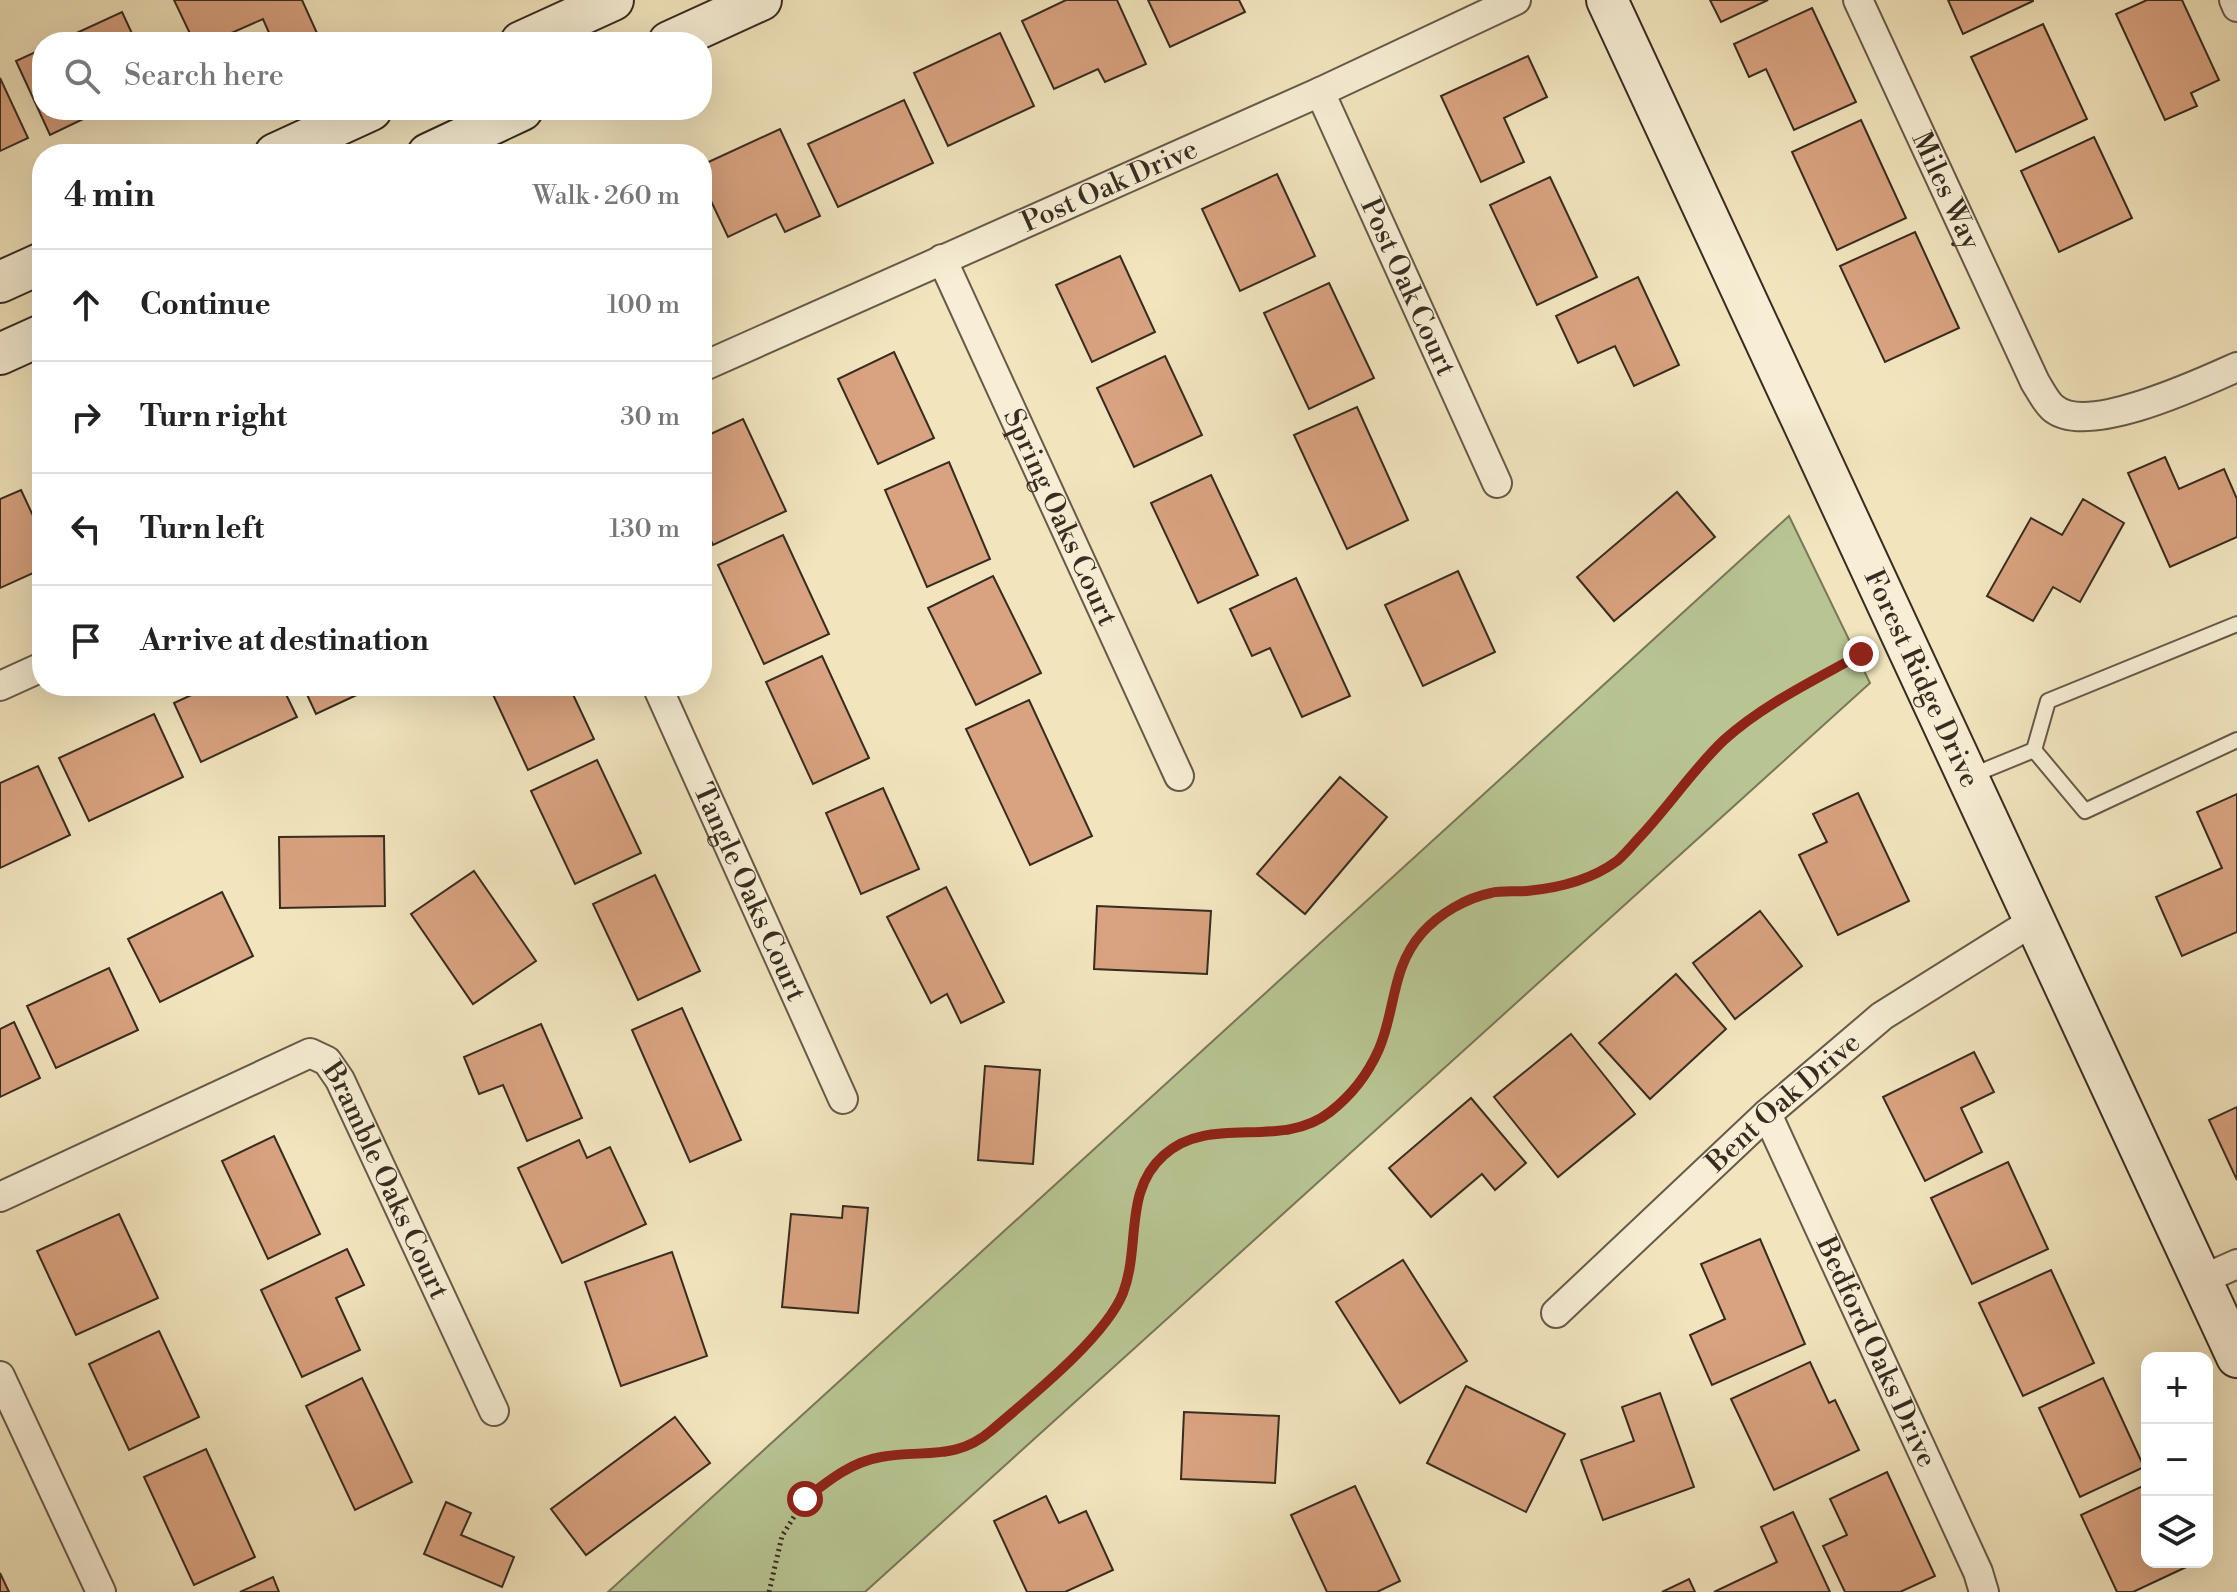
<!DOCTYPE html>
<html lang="en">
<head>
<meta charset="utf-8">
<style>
	:root { --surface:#fff; --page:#f2f2f2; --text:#222; --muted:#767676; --line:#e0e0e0 }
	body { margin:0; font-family:"Libre Bodoni",serif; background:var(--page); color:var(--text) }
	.controls { position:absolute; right:24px; bottom:24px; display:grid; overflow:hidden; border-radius:16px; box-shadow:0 8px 32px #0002 }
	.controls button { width:72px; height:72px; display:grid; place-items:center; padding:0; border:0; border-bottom:2px solid var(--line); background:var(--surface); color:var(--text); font:40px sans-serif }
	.stop { position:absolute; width:24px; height:24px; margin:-18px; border:6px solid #8f2418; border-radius:50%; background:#fff }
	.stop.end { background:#8f2418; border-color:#fff; box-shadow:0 2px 8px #0008 }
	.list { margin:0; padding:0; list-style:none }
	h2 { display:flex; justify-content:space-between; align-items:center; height:104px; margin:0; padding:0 32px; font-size:34px }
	h2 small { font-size:26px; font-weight:400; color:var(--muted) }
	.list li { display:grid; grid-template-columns:52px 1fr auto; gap:24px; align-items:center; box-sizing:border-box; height:112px; padding:0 32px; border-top:2px solid var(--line) }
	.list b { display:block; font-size:30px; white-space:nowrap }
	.list em { font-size:26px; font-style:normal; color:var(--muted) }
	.icon { flex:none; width:44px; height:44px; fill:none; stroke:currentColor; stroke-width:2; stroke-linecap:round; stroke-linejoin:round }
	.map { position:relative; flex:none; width:2237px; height:1592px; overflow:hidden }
	.search { position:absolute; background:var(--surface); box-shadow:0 8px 32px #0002; left:32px; top:32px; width:680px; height:88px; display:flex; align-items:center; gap:20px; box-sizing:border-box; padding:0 28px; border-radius:32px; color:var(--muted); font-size:30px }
	.panel { position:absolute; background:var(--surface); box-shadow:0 8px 32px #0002; left:32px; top:144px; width:680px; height:552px; border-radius:32px }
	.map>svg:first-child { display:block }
</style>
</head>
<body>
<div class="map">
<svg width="2237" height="1592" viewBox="0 0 2237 1592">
	<rect width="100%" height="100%" fill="#f2e5be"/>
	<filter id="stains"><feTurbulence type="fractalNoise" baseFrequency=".0025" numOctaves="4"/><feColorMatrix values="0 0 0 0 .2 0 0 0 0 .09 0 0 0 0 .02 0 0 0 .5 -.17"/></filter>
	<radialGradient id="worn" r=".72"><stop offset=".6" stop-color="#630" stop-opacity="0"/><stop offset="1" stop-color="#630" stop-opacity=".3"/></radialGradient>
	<!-- green -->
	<polygon fill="#b8c593" stroke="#78785a" stroke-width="2" points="1789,516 1870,683 865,1592 608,1592"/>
	<!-- building -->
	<g fill="#d9a280" stroke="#372c20" stroke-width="2">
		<polygon points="174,0 302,0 321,42 273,42 263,19 211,42 194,42"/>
		<polygon points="1066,0 1117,0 1146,64 1105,82 1098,69 1054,89 1022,21"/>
		<polygon points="1148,0 1239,0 1245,12 1170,47"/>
		<polygon points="1710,0 1768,0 1721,22"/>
		<polygon points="1948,0 2033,0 2033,1 1963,34"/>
		<polygon points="2147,0 2182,0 2219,80 2191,93 2197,106 2165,120 2116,14"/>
		<polygon points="1812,8 1856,102 1794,130 1766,69 1749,77 1734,44"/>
		<polygon points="122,12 136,42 57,42"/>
		<polygon points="2043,24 2087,119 2016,152 1971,57"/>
		<polygon points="1000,33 1034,106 948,146 914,73"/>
		<polygon points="42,49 42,110 102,110 50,135 16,61"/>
		<polygon points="1528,56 1547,97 1504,118 1524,162 1481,182 1441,96"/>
		<polygon points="0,78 28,138 0,151"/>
		<polygon points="904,100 933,163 838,207 808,144"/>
		<polygon points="1861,120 1906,218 1837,250 1792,152"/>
		<polygon points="780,129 820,216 785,232 776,214 728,237 702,182 702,165"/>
		<polygon points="2094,137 2132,218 2059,252 2021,171"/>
		<polygon points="1277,174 1315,256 1240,291 1202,209"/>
		<polygon points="1550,177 1597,277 1537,305 1490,205"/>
		<polygon points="1915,232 1959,328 1885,362 1840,266"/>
		<polygon points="1120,256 1155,332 1092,362 1056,285"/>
		<polygon points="1638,277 1679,365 1634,386 1615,346 1578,363 1556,316"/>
		<polygon points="1329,283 1374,378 1309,409 1264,313"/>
		<polygon points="894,352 934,438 878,464 838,379"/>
		<polygon points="1165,356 1202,435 1134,467 1097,388"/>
		<polygon points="1357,407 1408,520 1347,549 1294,435"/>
		<polygon points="743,419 786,511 713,545 702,522 702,438"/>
		<polygon points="2165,457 2179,489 2224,469 2237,499 2237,537 2170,567 2128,473"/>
		<polygon points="949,462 990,559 927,587 885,490"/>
		<polygon points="1211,475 1258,575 1198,603 1151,503"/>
		<polygon points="21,490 42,535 42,569 0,588 0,499"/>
		<polygon points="1677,492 1715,537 1614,621 1577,577"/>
		<polygon points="2083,499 2124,523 2080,602 2053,587 2033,621 1987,596 2031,518 2062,535"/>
		<polygon points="783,535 829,634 764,664 718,565"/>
		<polygon points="1458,571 1495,652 1423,686 1385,605"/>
		<polygon points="993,576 1041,673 976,705 928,608"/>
		<polygon points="1296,578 1350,696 1302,717 1270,648 1252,656 1230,609"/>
		<polygon points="822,656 869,758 813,784 766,682"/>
		<polygon points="211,686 282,686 297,717 201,762 174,703"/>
		<polygon points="303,686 376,686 316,714"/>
		<polygon points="489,686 569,686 594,739 528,770"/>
		<polygon points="1029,700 1092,836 1030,865 966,729"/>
		<polygon points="154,714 183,777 89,821 59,758"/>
		<polygon points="597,760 641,853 575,884 531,791"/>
		<polygon points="38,766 70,835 0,868 0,783"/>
		<polygon points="1340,777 1387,817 1305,914 1257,874"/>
		<polygon points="883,788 919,869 861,894 826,813"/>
		<polygon points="1858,793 1909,901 1838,935 1799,855 1827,842 1813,814"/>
		<polygon points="2237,794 2237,932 2182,956 2156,897 2222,868 2197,812"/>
		<polygon points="384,836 385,906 280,908 279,837"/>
		<polygon points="474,871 536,961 473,1004 411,914"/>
		<polygon points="655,875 700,971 638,1000 593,904"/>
		<polygon points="946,887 1004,1002 961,1023 947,994 931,1003 887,917"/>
		<polygon points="222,892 253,956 160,1002 128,939"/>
		<polygon points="1097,906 1211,911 1207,974 1094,969"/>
		<polygon points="1760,911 1802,966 1735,1019 1693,963"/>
		<polygon points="109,968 138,1030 56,1068 27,1006"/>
		<polygon points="1676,974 1726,1029 1650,1099 1599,1043"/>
		<polygon points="682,1008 741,1140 690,1162 632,1030"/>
		<polygon points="14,1022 40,1078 0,1097 0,1029"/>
		<polygon points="541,1024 582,1118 527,1141 503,1085 479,1094 464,1057"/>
		<polygon points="1571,1034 1635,1114 1558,1177 1494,1097"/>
		<polygon points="1974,1052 1994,1092 1961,1108 1982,1152 1925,1181 1883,1097"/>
		<polygon points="985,1066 1040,1070 1033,1164 978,1160"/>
		<polygon points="1471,1098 1526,1163 1495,1190 1482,1174 1431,1217 1389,1168"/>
		<polygon points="2237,1107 2237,1180 2209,1120"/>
		<polygon points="274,1136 320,1234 268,1259 222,1161"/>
		<polygon points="579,1140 587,1158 610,1147 646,1224 562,1263 518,1168"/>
		<polygon points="2008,1162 2048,1249 1972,1284 1931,1198"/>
		<polygon points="843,1206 868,1208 858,1313 782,1307 791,1214 842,1218"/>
		<polygon points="119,1214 158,1298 76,1335 37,1251"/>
		<polygon points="1760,1239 1805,1344 1712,1385 1690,1335 1725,1319 1701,1264"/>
		<polygon points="347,1249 364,1285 336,1298 360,1350 302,1377 261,1290"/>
		<polygon points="672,1252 707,1356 621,1386 585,1282"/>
		<polygon points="1403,1260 1467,1361 1400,1403 1336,1302"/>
		<polygon points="2051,1270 2094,1363 2023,1396 1979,1303"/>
		<polygon points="159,1331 199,1417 129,1450 89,1364"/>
		<polygon points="1810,1362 1829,1403 1835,1400 1859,1450 1774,1490 1731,1399"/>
		<polygon points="362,1378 412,1482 355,1510 306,1406"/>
		<polygon points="2103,1378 2144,1467 2080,1497 2039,1408"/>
		<polygon points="1466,1386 1565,1434 1526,1512 1427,1463"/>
		<polygon points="1660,1393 1694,1487 1603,1520 1581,1460 1634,1441 1622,1407"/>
		<polygon points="1184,1412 1279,1416 1275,1483 1181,1479"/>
		<polygon points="675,1417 710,1463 586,1555 551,1509"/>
		<polygon points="206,1449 255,1557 194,1585 144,1477"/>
		<polygon points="1887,1472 1935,1576 1900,1592 1845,1592 1823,1546 1847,1535 1830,1499"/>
		<polygon points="2147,1484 2147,1562 2197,1562 2133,1592 2117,1592 2081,1515"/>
		<polygon points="1355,1486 1400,1581 1377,1592 1327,1592 1291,1515"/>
		<polygon points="1046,1496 1059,1523 1086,1511 1113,1570 1065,1592 1027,1592 994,1521"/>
		<polygon points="446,1502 471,1513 461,1535 514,1557 502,1587 424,1554"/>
		<polygon points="1793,1512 1830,1592 1714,1592 1777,1562 1761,1527"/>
		<polygon points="0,1573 9,1592 0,1592"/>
		<polygon points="273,1577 279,1592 240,1592"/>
		<polygon points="1689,1579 1695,1592 1662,1592"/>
	</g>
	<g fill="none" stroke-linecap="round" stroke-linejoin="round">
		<!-- lane casing -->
		<g stroke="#665a48" stroke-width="18">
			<g id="lane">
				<polyline points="2034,750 2048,701 2237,624"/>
				<polyline points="2034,750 2085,811 2237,740"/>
				<polyline points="1968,777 2034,750"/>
			</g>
		</g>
		<!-- street casing -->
		<g stroke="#665a48" stroke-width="32">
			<g id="street">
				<path id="s1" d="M1858 0 2035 382C2040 390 2046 402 2053 408 2087 437 2201 383 2237 367"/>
				<polyline points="2234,0 2237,7"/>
				<path id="s2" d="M1320 92 1497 483"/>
				<path id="s3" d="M942 259 1179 776"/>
				<path id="s4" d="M702 367 1320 92 1516 0"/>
				<polyline points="0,686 42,667"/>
				<path id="s5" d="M657 686 843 1099"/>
				<path id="s6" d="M1767 1114 1978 1572 1984 1592"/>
				<path id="s7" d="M0 1197 310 1053 327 1061 340 1080 494 1411"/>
				<polyline points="2201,1280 2237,1264"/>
				<path id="s8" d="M1556 1313 1767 1114 1882 1016 2035 920"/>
				<polyline points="0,1376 101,1592"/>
			</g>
		</g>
		<!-- secondary casing -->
		<g stroke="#372c20" stroke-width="44">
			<g id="secondary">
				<path id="s9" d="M1607 0 2237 1357"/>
				<polyline points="521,42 613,0"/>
				<polyline points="669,42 761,0"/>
				<polyline points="275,154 371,110"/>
				<polyline points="428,154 522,110"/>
				<polyline points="0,282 42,263"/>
				<polyline points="0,354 42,335"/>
			</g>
		</g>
		<!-- path -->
		<polyline stroke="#372c20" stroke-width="5" stroke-dasharray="2 4" stroke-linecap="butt" points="769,1592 782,1536 805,1499 838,1472 879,1457 946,1454 968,1447 987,1434 1073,1358 1100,1327 1123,1293 1134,1233 1135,1204 1145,1177 1164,1155 1188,1140 1216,1132 1244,1134 1288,1132 1327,1115 1359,1085 1380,1047 1400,966 1422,932 1453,907 1491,893 1531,890 1577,883 1618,860 1724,740 1786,696 1861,654"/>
		<!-- lane -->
		<use href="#lane" stroke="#f7eed5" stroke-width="14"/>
		<!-- street -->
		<use href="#street" stroke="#f7eed5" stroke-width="28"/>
		<!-- secondary -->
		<use href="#secondary" stroke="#f7eed5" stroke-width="40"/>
	</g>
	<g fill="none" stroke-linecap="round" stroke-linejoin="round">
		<!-- route -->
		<path stroke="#8f2418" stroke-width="10" d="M805 1499C828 1481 851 1462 881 1457 923 1449 955 1462 992 1430 1029 1398 1105 1338 1123 1293 1141 1246 1123 1191 1164 1155 1211 1113 1280 1151 1330 1112 1352 1095 1368 1074 1379 1049 1396 1009 1391 968 1422 933 1439 914 1466 898 1491 893 1502 890 1516 892 1527 891 1559 888 1591 880 1617 861 1624 855 1631 847 1637 840 1667 809 1694 768 1724 740 1764 704 1815 680 1861 654"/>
	</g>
	<g text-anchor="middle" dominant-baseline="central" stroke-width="8" stroke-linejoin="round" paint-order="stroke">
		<!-- street labels -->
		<g font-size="28" fill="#372c20" stroke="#f7eed5">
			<text stroke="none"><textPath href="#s4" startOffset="446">Post Oak Drive</textPath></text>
			<text stroke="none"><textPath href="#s1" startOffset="210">Miles Way</textPath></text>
			<text stroke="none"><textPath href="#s2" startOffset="214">Post Oak Court</textPath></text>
			<text stroke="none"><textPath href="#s3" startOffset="284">Spring Oaks Court</textPath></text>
			<text stroke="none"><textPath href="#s9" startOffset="748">Forest Ridge Drive</textPath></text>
			<text stroke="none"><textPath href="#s5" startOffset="226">Tangle Oaks Court</textPath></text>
			<text stroke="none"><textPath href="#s8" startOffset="310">Bent Oak Drive</textPath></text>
			<text stroke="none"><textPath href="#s7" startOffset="494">Bramble Oaks Court</textPath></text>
			<text stroke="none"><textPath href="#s6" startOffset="262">Bedford Oaks Drive</textPath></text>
		</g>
	</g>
	<rect width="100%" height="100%" filter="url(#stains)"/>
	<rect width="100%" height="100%" fill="url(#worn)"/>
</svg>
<div class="controls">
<button>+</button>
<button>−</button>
<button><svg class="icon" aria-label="layers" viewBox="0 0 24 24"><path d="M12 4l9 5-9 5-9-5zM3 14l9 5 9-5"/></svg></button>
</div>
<div class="stop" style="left:805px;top:1499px"></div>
<div class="stop end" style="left:1861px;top:654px"></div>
<div class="search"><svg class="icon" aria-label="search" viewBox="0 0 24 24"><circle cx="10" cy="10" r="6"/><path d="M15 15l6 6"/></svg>Search here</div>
<section class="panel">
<h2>4 min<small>Walk · 260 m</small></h2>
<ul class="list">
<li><svg class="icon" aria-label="ahead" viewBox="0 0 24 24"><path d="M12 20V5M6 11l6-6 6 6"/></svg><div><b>Continue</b></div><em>100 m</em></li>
<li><svg class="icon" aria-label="right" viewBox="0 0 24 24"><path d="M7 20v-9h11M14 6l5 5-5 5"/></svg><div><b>Turn right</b></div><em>30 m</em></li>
<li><svg class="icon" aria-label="left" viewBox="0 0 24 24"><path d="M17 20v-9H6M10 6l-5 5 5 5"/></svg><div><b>Turn left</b></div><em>130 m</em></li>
<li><svg class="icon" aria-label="arrive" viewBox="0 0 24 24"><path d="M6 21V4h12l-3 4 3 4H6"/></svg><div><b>Arrive at destination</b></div></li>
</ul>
</section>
</div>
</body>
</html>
